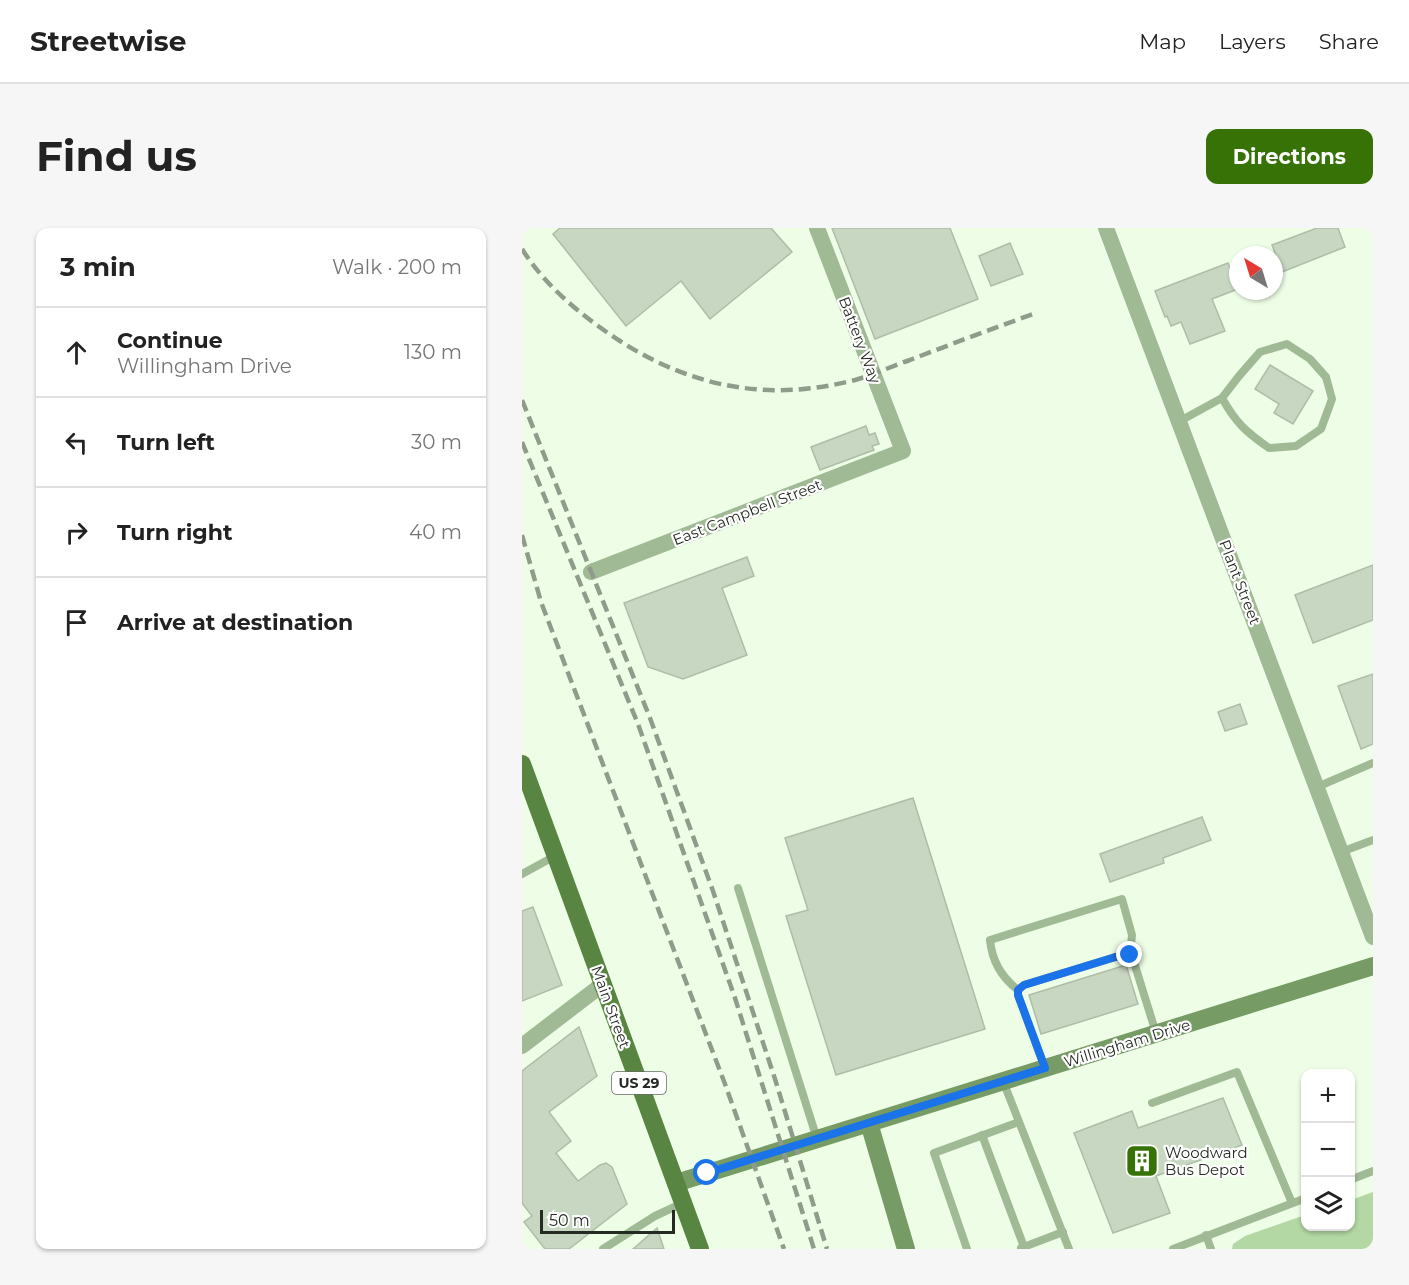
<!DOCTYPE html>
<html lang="en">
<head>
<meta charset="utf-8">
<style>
	:root { --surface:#fff; --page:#f6f6f6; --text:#222; --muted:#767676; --line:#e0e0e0; --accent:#367205 }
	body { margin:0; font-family:Montserrat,sans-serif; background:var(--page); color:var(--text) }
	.controls { position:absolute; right:18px; bottom:18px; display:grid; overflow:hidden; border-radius:12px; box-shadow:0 2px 4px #0004 }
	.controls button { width:54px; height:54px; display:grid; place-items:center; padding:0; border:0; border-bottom:2px solid var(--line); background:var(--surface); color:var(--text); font:30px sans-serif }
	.compass { position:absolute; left:707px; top:18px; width:54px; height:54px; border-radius:50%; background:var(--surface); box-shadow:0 2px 4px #0004; rotate:322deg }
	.scale { position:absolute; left:18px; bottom:15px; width:135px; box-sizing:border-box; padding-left:6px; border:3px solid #252b22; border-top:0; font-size:16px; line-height:21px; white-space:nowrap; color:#252b22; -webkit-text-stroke:4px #fff; paint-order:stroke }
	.stop { position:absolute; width:18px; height:18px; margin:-14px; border:4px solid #1a73e8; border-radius:50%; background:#fff }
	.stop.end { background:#1a73e8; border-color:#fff; box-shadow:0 2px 6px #0008 }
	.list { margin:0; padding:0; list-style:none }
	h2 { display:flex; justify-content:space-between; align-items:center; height:78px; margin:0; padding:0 24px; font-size:26px }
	h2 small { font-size:20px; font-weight:400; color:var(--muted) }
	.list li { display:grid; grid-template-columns:39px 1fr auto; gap:18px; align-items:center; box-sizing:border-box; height:90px; padding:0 24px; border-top:2px solid var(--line) }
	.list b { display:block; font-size:22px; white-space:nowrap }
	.list p { margin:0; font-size:20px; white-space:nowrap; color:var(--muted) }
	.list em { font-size:20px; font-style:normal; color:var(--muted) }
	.icon { flex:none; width:33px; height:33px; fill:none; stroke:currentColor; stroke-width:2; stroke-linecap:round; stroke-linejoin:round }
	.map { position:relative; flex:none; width:851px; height:1021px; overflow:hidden; border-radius:12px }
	header { display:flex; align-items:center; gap:36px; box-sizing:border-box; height:84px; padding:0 30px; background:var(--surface); border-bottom:2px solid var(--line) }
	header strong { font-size:28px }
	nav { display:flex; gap:33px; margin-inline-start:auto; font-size:21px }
	.intro { display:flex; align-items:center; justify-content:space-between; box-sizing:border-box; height:144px; padding:0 36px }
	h1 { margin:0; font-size:42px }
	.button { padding:15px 27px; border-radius:12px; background:var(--accent); color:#fff; font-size:21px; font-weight:700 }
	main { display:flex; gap:36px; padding:0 36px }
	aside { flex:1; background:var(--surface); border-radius:12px; box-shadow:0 2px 4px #0004 }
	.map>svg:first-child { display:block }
</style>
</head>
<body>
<header>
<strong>Streetwise</strong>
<nav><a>Map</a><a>Layers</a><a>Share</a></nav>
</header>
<div class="intro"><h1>Find us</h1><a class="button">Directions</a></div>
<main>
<aside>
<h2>3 min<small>Walk · 200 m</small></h2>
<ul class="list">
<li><svg class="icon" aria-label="ahead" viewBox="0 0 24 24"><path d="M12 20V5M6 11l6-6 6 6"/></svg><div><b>Continue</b><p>Willingham Drive</p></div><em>130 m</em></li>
<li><svg class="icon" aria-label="left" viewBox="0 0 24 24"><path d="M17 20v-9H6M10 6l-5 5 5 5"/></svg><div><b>Turn left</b></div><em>30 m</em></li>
<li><svg class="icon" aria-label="right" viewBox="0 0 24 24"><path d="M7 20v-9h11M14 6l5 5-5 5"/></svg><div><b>Turn right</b></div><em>40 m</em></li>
<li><svg class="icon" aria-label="arrive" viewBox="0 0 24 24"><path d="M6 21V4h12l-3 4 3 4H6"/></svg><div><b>Arrive at destination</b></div></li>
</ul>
</aside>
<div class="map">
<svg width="851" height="1021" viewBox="0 0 851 1021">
	<rect width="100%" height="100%" fill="#eefee6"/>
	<!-- green -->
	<polygon fill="#b3d8a3" points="851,964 851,1021 710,1021 711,1016 723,1008 783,987 784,998 828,998 829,972"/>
	<!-- building -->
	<g fill="#c7d7c1" stroke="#aebda7" stroke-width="1.5">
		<polygon points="38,0 249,0 270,24 188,91 159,53 104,98 31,6"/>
		<polygon points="310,0 428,0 456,71 353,111"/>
		<polygon points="795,0 816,0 823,19 760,44 750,17"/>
		<polygon points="488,15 501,46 469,58 457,28"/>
		<polygon points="706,35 716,61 690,71 703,103 668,116 659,94 649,98 645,88 643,89 633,63"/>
		<polygon points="748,137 791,163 771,196 752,185 757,176 733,161"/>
		<polygon points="344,198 347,207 353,205 357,216 350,218 352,222 298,242 289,219"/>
		<polygon points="225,329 232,348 200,360 225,427 161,451 126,439 102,375"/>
		<polygon points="851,337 851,392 791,415 773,367"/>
		<polygon points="851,446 851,516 839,521 816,458"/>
		<polygon points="718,476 725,496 703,503 696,484"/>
		<polygon points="391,570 463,801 314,847 264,688 286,682 263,610"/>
		<polygon points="680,589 689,612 641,630 642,635 588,654 578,626"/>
		<polygon points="11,679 40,757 0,773 0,683"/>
		<polygon points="604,737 616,776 519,806 507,767"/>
		<polygon points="57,799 75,848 27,884 49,913 34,925 56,953 78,937 84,935 90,939 105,976 47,1021 23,1021 2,994 10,988 0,975 0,843"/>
		<polygon points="701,870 720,917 634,948 648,985 591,1005 552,905 610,883 616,900"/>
		<polygon points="135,1000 142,1021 111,1021"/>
	</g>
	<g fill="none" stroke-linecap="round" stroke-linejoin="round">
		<!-- lane -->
		<g stroke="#a1ba96" stroke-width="8">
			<path d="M658 193 700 170 717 148 738 124 765 116 788 131 804 149 810 171 799 201 774 218 747 220C724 204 714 195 700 170"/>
			<polyline points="795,559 851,535"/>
			<polyline points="819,624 851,612"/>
			<polyline points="0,646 33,628"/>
			<polyline points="216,660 295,911"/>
			<polyline points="496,762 502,757 600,727 608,727"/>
			<path d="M523 840 496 767V762C479 749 470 733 468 712L600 671 610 707 608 727 611 731 634 805"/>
			<polyline points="481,853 547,1021"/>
			<polyline points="630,875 715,844 770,975"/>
			<polyline points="460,907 502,1019"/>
			<polyline points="828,952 851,943"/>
			<polyline points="684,1007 689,1021"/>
			<polyline points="499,1020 541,1004"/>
			<polyline points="81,1021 133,988 161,975"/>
			<polyline points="445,1021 412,925 497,894"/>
			<polyline points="651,1021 784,970"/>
		</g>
		<!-- street -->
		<g stroke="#a1ba96" stroke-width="16">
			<polyline points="584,0 851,709"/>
			<polyline points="69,344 381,223 295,0"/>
			<polyline points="0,818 81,756"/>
		</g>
		<!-- secondary -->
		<g stroke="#779b65" stroke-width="18">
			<polyline points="347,895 384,1021"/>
			<polyline points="154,955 851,738"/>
		</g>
		<!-- primary -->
		<polyline stroke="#588541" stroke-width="18" points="0,536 178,1021"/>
		<!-- rail -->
		<g stroke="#909c8b" stroke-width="4.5" stroke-dasharray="12 6" stroke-linecap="butt">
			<path d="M0 21C24 59 61 89 98 113 171 160 248 174 333 152 351 147 370 138 388 132 429 116 470 101 511 86"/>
			<polyline points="0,172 128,490 191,663 253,851 305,1021"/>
			<polyline points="0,214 116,496 213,770 292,1021"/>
			<polyline points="0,307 19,374 203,856 262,1021"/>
		</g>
	</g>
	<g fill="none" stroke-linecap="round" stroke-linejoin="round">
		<!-- route -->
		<polyline stroke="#1a73e8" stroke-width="8" points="185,945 523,840 496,767 496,762 502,757 600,727 608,727"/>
	</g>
	<!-- icons -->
	<defs>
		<g id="building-square" transform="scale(1.725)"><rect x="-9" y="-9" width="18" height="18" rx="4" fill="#367205" stroke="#fff"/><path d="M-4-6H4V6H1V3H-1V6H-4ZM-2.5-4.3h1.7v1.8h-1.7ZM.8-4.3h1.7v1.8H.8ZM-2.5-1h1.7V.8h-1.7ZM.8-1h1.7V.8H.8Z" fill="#fff"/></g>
	</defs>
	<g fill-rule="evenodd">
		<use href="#building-square" x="620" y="933"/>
	</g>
	<g text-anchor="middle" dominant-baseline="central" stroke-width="4.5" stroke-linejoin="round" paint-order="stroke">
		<!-- shield labels -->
		<rect fill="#fff" stroke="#666b64" stroke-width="1.5" x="90" y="844" width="54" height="22" rx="4.5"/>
		<g font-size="14" font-weight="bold" fill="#252b22">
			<text x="117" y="855">US 29</text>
		</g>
		<!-- street labels -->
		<g font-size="15" fill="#252b22" stroke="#fff">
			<text transform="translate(338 112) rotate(69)">Battery Way</text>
			<text transform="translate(225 284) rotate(-21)">East Campbell Street</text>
			<text transform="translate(718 354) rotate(69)">Plant Street</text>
			<text transform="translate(89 779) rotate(70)">Main Street</text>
			<text transform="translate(605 815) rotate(-17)">Willingham Drive</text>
		</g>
		<!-- poi labels -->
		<g font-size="15" fill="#252b22" stroke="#fff" text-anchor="start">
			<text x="643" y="924">Woodward<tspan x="643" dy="17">Bus Depot</tspan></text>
		</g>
	</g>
</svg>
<div class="controls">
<button>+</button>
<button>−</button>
<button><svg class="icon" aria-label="layers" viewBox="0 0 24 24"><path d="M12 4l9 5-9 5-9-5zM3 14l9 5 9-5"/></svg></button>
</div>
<svg class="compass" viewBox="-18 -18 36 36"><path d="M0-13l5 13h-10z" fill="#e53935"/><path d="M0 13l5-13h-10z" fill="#767676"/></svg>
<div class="scale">50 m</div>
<div class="stop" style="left:185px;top:945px"></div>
<div class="stop end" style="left:608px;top:727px"></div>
</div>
</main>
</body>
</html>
